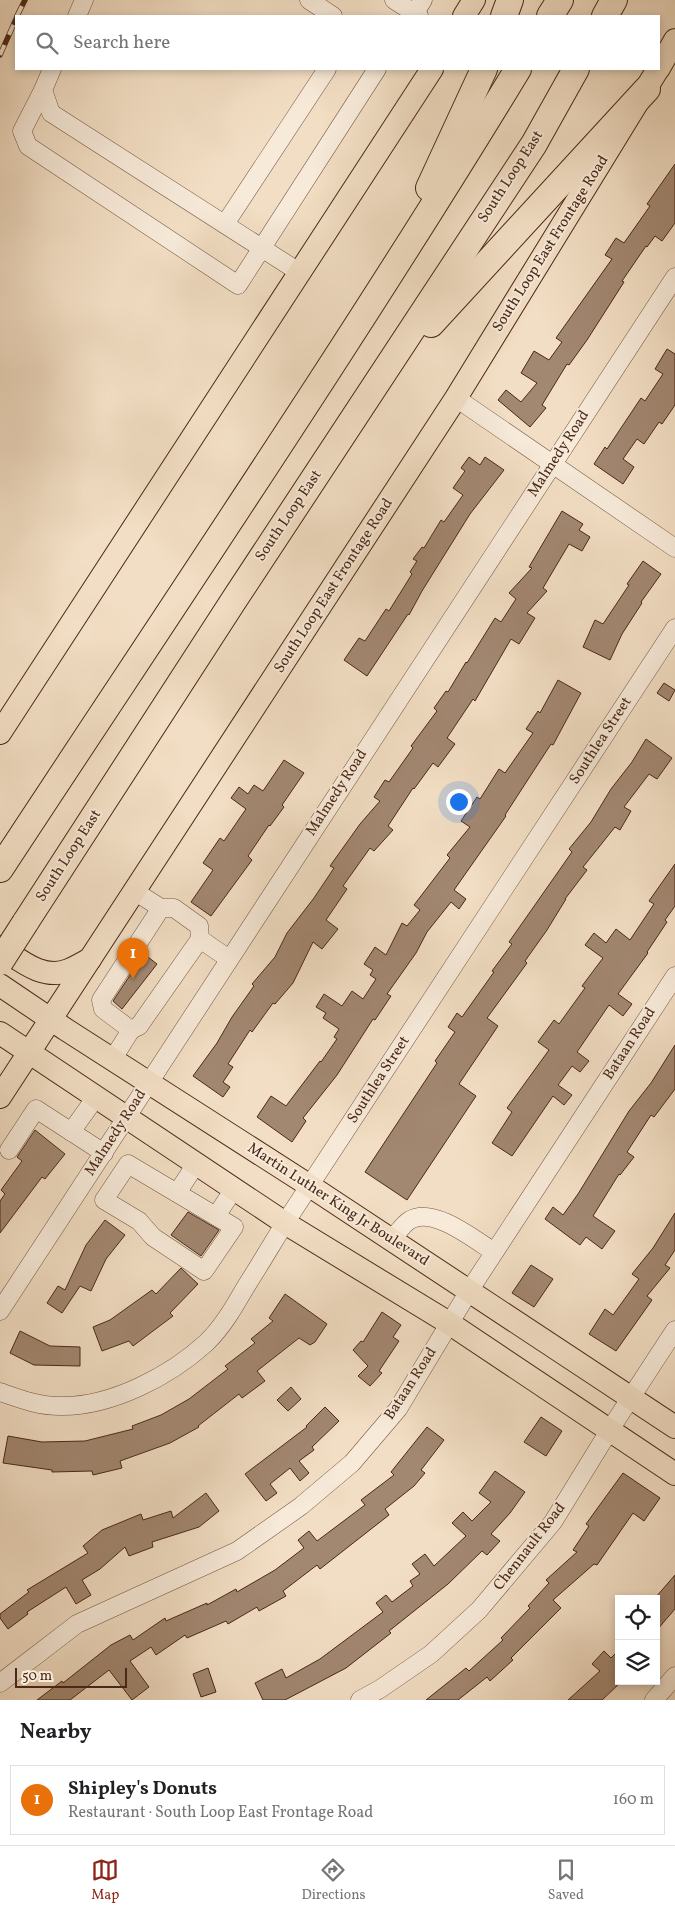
<!DOCTYPE html>
<html lang="en">
<head>
<meta charset="utf-8">
<style>
	:root { --surface:#fff; --page:#f6f6f6; --text:#202124; --muted:#757577; --line:#e0e0e0; --accent:#8f2418 }
	body { margin:0; font-family:Vollkorn,serif; background:var(--page); color:var(--text) }
	.controls { position:absolute; right:15px; bottom:15px; display:grid; overflow:hidden; border-radius:0px; box-shadow:0 2px 8px #0003 }
	.controls button { width:45px; height:45px; display:grid; place-items:center; padding:0; border:0; border-bottom:1px solid var(--line); background:var(--surface); color:var(--text); font:25px sans-serif }
	.scale { position:absolute; left:15px; bottom:12px; width:112px; box-sizing:border-box; padding-left:5px; border:2px solid #4b2817; border-top:0; font-size:14px; line-height:18px; white-space:nowrap; color:#4b2817; -webkit-text-stroke:4px #f7ead9; paint-order:stroke }
	.you { position:absolute; left:458px; top:801px; width:18px; height:18px; margin:-12px; border:4px solid #fff; border-radius:50%; background:#1a73e8; box-shadow:0 0 0 8px #1a73e833 }
	.badge { display:grid; place-items:center; width:32px; height:32px; border-radius:50%; background:var(--accent); color:#fff; font-size:16px; font-weight:700 }
	.pin { position:absolute; translate:-50% -41px; filter:drop-shadow(0 1px 2px #0008) }
	.pin::after { content:''; position:absolute; top:26px; width:18px; height:15px; background:inherit; clip-path:polygon(0 0,100% 0,50% 100%) }
	.list { margin:0; padding:0; list-style:none }
	h2 { display:flex; justify-content:space-between; align-items:center; height:65px; margin:0; padding:0 20px; font-size:21px }
	h2 small { font-size:16px; font-weight:400; color:var(--muted) }
	.list li { display:grid; grid-template-columns:32px 1fr auto; gap:15px; align-items:center; box-sizing:border-box; height:70px; margin:0 10px 10px; padding:0 10px; border:1px solid var(--line); border-radius:0px }
	.list b { display:block; font-size:19px; white-space:nowrap }
	.list p { margin:0; font-size:16px; white-space:nowrap; color:var(--muted) }
	.list em { font-size:16px; font-style:normal; color:var(--muted) }
	.icon { flex:none; width:28px; height:28px; fill:none; stroke:currentColor; stroke-width:2; stroke-linecap:round; stroke-linejoin:round }
	.map { position:relative; flex:none; width:675px; height:1700px; overflow:hidden }
	.search { position:absolute; background:var(--surface); box-shadow:0 2px 8px #0003; left:15px; right:15px; top:15px; height:55px; display:flex; align-items:center; gap:12px; box-sizing:border-box; padding:0 18px; border-radius:0px; color:var(--muted); font-size:19px }
	.sheet { height:145px; background:var(--surface) }
	nav { display:flex; justify-content:space-around; align-items:center; box-sizing:border-box; height:70px; border-top:1px solid var(--line); background:var(--surface); font-size:14px; color:var(--muted) }
	nav a { display:grid; justify-items:center; gap:2px }
	nav .on { color:var(--accent) }
	.map>svg:first-child { display:block }
</style>
</head>
<body>
<div class="map">
<svg width="675" height="1700" viewBox="0 0 675 1700">
	<rect width="100%" height="100%" fill="#f2dec4"/>
	<filter id="stains"><feTurbulence type="fractalNoise" baseFrequency=".004" numOctaves="4"/><feColorMatrix values="0 0 0 0 .2 0 0 0 0 .09 0 0 0 0 .02 0 0 0 .5 -.17"/></filter>
	<radialGradient id="worn" r=".72"><stop offset=".6" stop-color="#630" stop-opacity="0"/><stop offset="1" stop-color="#630" stop-opacity=".3"/></radialGradient>
	<!-- building -->
	<g fill="#a28771" stroke="#4b2817">
		<polygon points="675,164 675,223 662,241 655,236 647,247 646,246 622,281 624,282 587,340 569,365 567,364 542,405 546,408 530,427 498,400 506,390 521,402 537,383 521,373 534,351 549,360 562,342 556,338 612,259 605,255 616,238 624,243 650,206 647,204"/>
		<polygon points="667,349 675,354 675,405 662,424 659,422 644,444 637,439 623,459 634,467 623,484 594,464 605,447 607,449 641,398 645,401 663,374 655,369"/>
		<polygon points="469,457 480,465 485,457 504,470 470,514 422,591 409,615 408,614 367,676 344,660 359,638 365,641 386,609 389,611 412,574 410,572 417,561 413,559 422,547 424,548 441,520 444,522 463,495 453,488 465,471 461,468"/>
		<polygon points="562,511 583,524 579,530 590,537 582,551 569,544 543,588 547,591 527,613 535,618 519,644 511,639 475,701 473,699 447,738 455,744 438,767 433,763 414,789 413,788 388,826 393,830 374,851 370,848 343,886 347,889 326,920 338,929 322,949 313,942 293,983 275,1004 273,1003 252,1032 250,1030 228,1064 233,1067 223,1082 230,1087 223,1097 193,1076 217,1043 232,1017 254,986 252,984 275,957 287,933 314,898 334,868 330,866 360,824 380,801 374,797 385,780 389,782 413,748 411,746 437,711 434,708 446,691 448,692 466,662 467,663 495,618 501,622 516,599 509,593 532,568 529,567"/>
		<polygon points="643,561 661,574 641,602 642,603 622,634 610,660 583,647 595,620 603,624 629,585 627,584"/>
		<polygon points="558,680 581,693 553,745 551,744 505,815 506,816 454,890 466,899 459,909 451,902 427,932 416,953 387,994 391,996 375,1020 373,1019 337,1075 303,1118 306,1121 292,1142 257,1117 271,1096 286,1106 320,1061 321,1062 337,1039 334,1037 339,1029 323,1018 326,1013 316,1007 324,994 342,1006 352,991 363,999 376,979 370,975 373,970 364,964 375,947 386,955 402,923 407,926 420,910 414,905 450,858 447,855 470,827 461,821 477,797 480,799 499,769 505,773 533,733 526,729 538,711 540,713"/>
		<polygon points="664,683 675,690 669,701 657,693"/>
		<polygon points="646,739 672,758 657,779 649,774 624,807 631,811 620,830 615,827 583,867 587,870 565,899 566,899 547,930 525,961 527,963 487,1018 498,1026 459,1084 476,1096 407,1200 365,1172 437,1063 435,1061 455,1032 448,1027 457,1013 462,1017 494,972 492,971 512,944 509,942 572,852 569,849 591,822 611,789 632,762"/>
		<polygon points="284,760 304,773 282,805 284,807 270,826 269,825 248,856 252,860 211,916 191,902 213,870 203,863 220,838 224,841 246,809 231,798 239,787 248,794 254,785 263,791"/>
		<polygon points="675,864 675,906 665,920 667,922 647,952 648,953 618,994 632,1004 623,1016 609,1005 577,1052 589,1061 580,1072 572,1066 558,1085 572,1095 564,1105 553,1096 512,1156 492,1143 512,1112 507,1108 549,1050 538,1042 554,1020 559,1024 585,988 582,986 603,958 585,945 594,933 606,943 616,929 630,940 654,904 649,901"/>
		<polygon points="144,954 157,964 122,1009 113,1001"/>
		<polygon points="675,1045 675,1089 654,1117 651,1115 627,1152 634,1157 620,1175 619,1174 593,1216 615,1231 602,1249 586,1237 580,1245 545,1219 553,1207 563,1215 578,1194 629,1111 651,1083"/>
		<polygon points="35,1130 65,1154 45,1179 42,1177 0,1233 0,1201 5,1194 1,1190 22,1161 17,1157"/>
		<polygon points="188,1212 219,1230 201,1256 171,1235"/>
		<polygon points="675,1213 675,1250 665,1265 670,1268 647,1296 652,1300 616,1351 589,1334 605,1309 613,1315 639,1279 632,1274 653,1248"/>
		<polygon points="105,1220 125,1235 106,1259 91,1291 80,1286 62,1313 47,1303 58,1286 65,1290 86,1245"/>
		<polygon points="531,1265 553,1279 534,1307 512,1293"/>
		<polygon points="181,1268 198,1284 170,1313 173,1316 133,1346 129,1341 102,1351 93,1327 110,1320 152,1290 156,1294"/>
		<polygon points="285,1294 327,1324 315,1342 310,1345 299,1338 257,1371 265,1381 242,1398 239,1394 198,1426 199,1427 170,1443 120,1461 122,1468 93,1475 92,1471 52,1472 52,1470 3,1463 8,1436 42,1442 85,1441 133,1429 132,1426 161,1415 189,1399 228,1369 225,1366 255,1343 251,1339 273,1321 269,1318"/>
		<polygon points="382,1312 401,1325 393,1337 399,1341 379,1371 382,1373 370,1386 358,1376 368,1366 353,1350 361,1341 363,1342"/>
		<polygon points="20,1331 50,1346 80,1347 80,1366 34,1365 10,1353"/>
		<polygon points="291,1387 301,1399 288,1411 277,1400"/>
		<polygon points="325,1407 339,1421 312,1447 314,1450 299,1461 309,1473 300,1481 290,1468 270,1484 277,1493 266,1501 245,1474 307,1427 306,1426"/>
		<polygon points="541,1417 562,1431 546,1456 524,1442"/>
		<polygon points="427,1427 444,1440 421,1470 425,1473 414,1486 385,1509 389,1515 320,1569 317,1565 283,1591 286,1596 259,1611 257,1607 228,1624 226,1621 187,1638 185,1635 156,1655 151,1647 130,1661 149,1687 132,1700 109,1670 70,1700 37,1700 62,1681 63,1683 111,1645 130,1635 133,1640 165,1618 166,1621 207,1603 207,1605 236,1589 237,1592 275,1570 304,1548 298,1540 309,1531 317,1541 365,1505 361,1500 394,1475 391,1472"/>
		<polygon points="495,1471 525,1492 510,1513 491,1534 500,1541 487,1555 482,1551 448,1584 389,1631 391,1633 346,1668 285,1700 263,1700 255,1683 282,1669 286,1678 320,1659 383,1612 376,1603 386,1595 392,1602 413,1586 410,1581 420,1574 412,1564 425,1554 434,1566 466,1536 452,1523 463,1512 472,1521 491,1502 479,1493"/>
		<polygon points="623,1473 660,1498 644,1521 633,1513 597,1565 594,1564 553,1600 561,1608 511,1658 513,1660 490,1681 487,1677 458,1700 426,1700 466,1668 469,1671 503,1640 501,1638 530,1608 528,1606 549,1583 546,1580 577,1552 573,1550 589,1526 586,1524"/>
		<polygon points="206,1493 219,1511 199,1527 152,1542 153,1547 129,1556 125,1547 100,1569 82,1580 91,1595 76,1604 66,1587 27,1612 28,1614 8,1629 0,1618 0,1614 29,1592 27,1590 88,1553 83,1546 102,1530 141,1514 143,1520 171,1511 173,1518"/>
		<polygon points="675,1575 675,1609 656,1631 656,1597"/>
		<polygon points="619,1650 619,1684 602,1700 568,1700 600,1671 592,1664 604,1651 611,1658"/>
		<polygon points="208,1668 216,1692 201,1697 193,1674"/>
	</g>
	<g fill="none" stroke-linecap="round" stroke-linejoin="round">
		<!-- minor casing -->
		<g stroke="#755642" stroke-width="19">
			<g id="minor">
				<polyline points="309,0 333,16"/>
				<polyline points="394,0 419,16"/>
				<polyline points="414,14 423,0"/>
				<polyline points="77,16 84,0"/>
				<polyline points="52,69 43,90 51,113 299,272"/>
				<polyline points="43,90 22,131 28,146 238,285 377,69"/>
				<polyline points="225,224 327,69"/>
				<polyline points="456,398 675,548"/>
				<polyline points="134,891 161,908 174,908 199,926 200,939 229,959"/>
				<polyline points="131,1030 139,1026 200,939"/>
				<polyline points="112,1060 131,1030 103,1009 101,1000 161,908"/>
				<polyline points="71,1132 96,1097"/>
				<polyline points="9,1150 36,1109 104,1153"/>
				<polygon points="128,1164 234,1227 204,1271 153,1237 139,1221 104,1200"/>
				<polyline points="177,1193 196,1164"/>
				<polyline points="216,1216 234,1189"/>
				<path d="M391 1240C397 1234 403 1224 410 1220 433 1206 475 1240 494 1252"/>
				<polyline points="0,1311 675,277"/>
				<path d="M0 1392C20 1399 41 1407 63 1406 112 1406 170 1376 206 1343 222 1328 234 1307 245 1288 259 1266 272 1244 285 1223L675 628"/>
				<polyline points="0,1683 77,1624 237,1551 301,1506 352,1463 398,1409 469,1291 675,976"/>
				<polyline points="360,1700 380,1689 431,1654 479,1610 553,1522 609,1431 675,1330"/>
				<polyline points="654,1700 675,1676"/>
			</g>
		</g>
		<!-- major casing -->
		<g stroke="#4b2817" stroke-width="24">
			<g id="major">
				<polyline points="464,16 474,0"/>
				<polyline points="659,68 675,40"/>
				<polyline points="0,733 432,69"/>
				<path d="M0 947C20 960 43 981 69 970 76 967 83 963 90 959"/>
				<polyline points="0,985 65,1029 310,1186 675,1427"/>
				<polyline points="0,1033 285,1223 449,1323 675,1474"/>
				<polyline points="0,1097 456,398 658,69"/>
			</g>
		</g>
		<!-- highway casing -->
		<g stroke="#4b2817" stroke-width="28">
			<g id="highway">
				<polyline points="504,16 510,0"/>
				<polyline points="550,16 560,0"/>
				<polyline points="605,16 614,0"/>
				<polyline points="429,188 484,69"/>
				<polyline points="431,324 647,89"/>
				<path d="M0 869C174 604 353 340 518 69"/>
				<polyline points="25,923 234,600 534,144 576,69"/>
			</g>
		</g>
		<!-- minor -->
		<use href="#minor" stroke="#f7ead9" stroke-width="18"/>
		<!-- major -->
		<use href="#major" stroke="#f2dec4" stroke-width="22"/>
		<!-- highway -->
		<use href="#highway" stroke="#f2dec4" stroke-width="26"/>
		<!-- rail casing -->
		<g stroke="#4b2817" stroke-width="5.5">
			<g id="rail">
				<polyline points="17,16 25,0"/>
				<polyline points="0,55 16,19"/>
			</g>
		</g>
		<!-- rail -->
		<use href="#rail" stroke="#f7ead9" stroke-width="4" stroke-dasharray="11" stroke-linecap="butt"/>
		<!-- highway-bridge casing -->
		<g stroke="#4b2817" stroke-width="28" stroke-linecap="butt">
			<polyline id="highway-bridge" points="0,962 25,923"/>
		</g>
		<!-- highway-bridge -->
		<use href="#highway-bridge" stroke="#f2dec4" stroke-width="26"/>
	</g>
	<g text-anchor="middle" dominant-baseline="central" stroke-width="4" stroke-linejoin="round" paint-order="stroke">
		<!-- street labels -->
		<g font-size="15" fill="#4b2817" stroke="#f7ead9">
			<text transform="translate(511 177) rotate(-57)">South Loop East</text>
			<text transform="translate(551 244) rotate(-58)">South Loop East Frontage Road</text>
			<text transform="translate(559 454) rotate(-57)">Malmedy Road</text>
			<text transform="translate(289 516) rotate(-56)">South Loop East</text>
			<text transform="translate(334 586) rotate(-57)">South Loop East Frontage Road</text>
			<text transform="translate(601 741) rotate(-57)">Southlea Street</text>
			<text transform="translate(337 793) rotate(-57)">Malmedy Road</text>
			<text transform="translate(69 856) rotate(-57)">South Loop East</text>
			<text transform="translate(630 1044) rotate(-57)">Bataan Road</text>
			<text transform="translate(379 1080) rotate(-57)">Southlea Street</text>
			<text transform="translate(116 1133) rotate(-57)">Malmedy Road</text>
			<text transform="translate(338 1205) rotate(33)">Martin Luther King Jr Boulevard</text>
			<text transform="translate(411 1384) rotate(-57)">Bataan Road</text>
			<text transform="translate(530 1547) rotate(-52)">Chennault Road</text>
		</g>
	</g>
	<rect width="100%" height="100%" filter="url(#stains)"/>
	<rect width="100%" height="100%" fill="url(#worn)"/>
</svg>
<div class="controls">
<button><svg class="icon" aria-label="locate" viewBox="0 0 24 24"><circle cx="12" cy="12" r="6"/><path d="M12 2v4M12 18v4M2 12h4M18 12h4"/></svg></button>
<button><svg class="icon" aria-label="layers" viewBox="0 0 24 24"><path d="M12 4l9 5-9 5-9-5zM3 14l9 5 9-5"/></svg></button>
</div>
<div class="scale">50 m</div>
<div class="you"></div>
<div class="pin badge" style="left:133px;top:979px;background:#e8710a">1</div>
<div class="search"><svg class="icon" aria-label="search" viewBox="0 0 24 24"><circle cx="10" cy="10" r="6"/><path d="M15 15l6 6"/></svg>Search here</div>
</div>
<section class="sheet">
<h2>Nearby<small></small></h2>
<ul class="list">
<li><span class="badge" style="background:#e8710a">1</span><div><b>Shipley's Donuts</b><p>Restaurant · South Loop East Frontage Road</p></div><em>160 m</em></li>
</ul>
</section>
<nav>
<a class="on"><svg class="icon" aria-label="map" viewBox="0 0 24 24"><path d="M3 6l6-2 6 2 6-2v14l-6 2-6-2-6 2zM9 4v14M15 6v14"/></svg>Map</a>
<a><svg class="icon" aria-label="directions" viewBox="0 0 24 24"><path d="M12 3l9 9-9 9-9-9zM9 14v-3h6M13 9l2 2-2 2"/></svg>Directions</a>
<a><svg class="icon" aria-label="saved" viewBox="0 0 24 24"><path d="M7 4h10v16l-5-4-5 4z"/></svg>Saved</a>
</nav>
</body>
</html>
